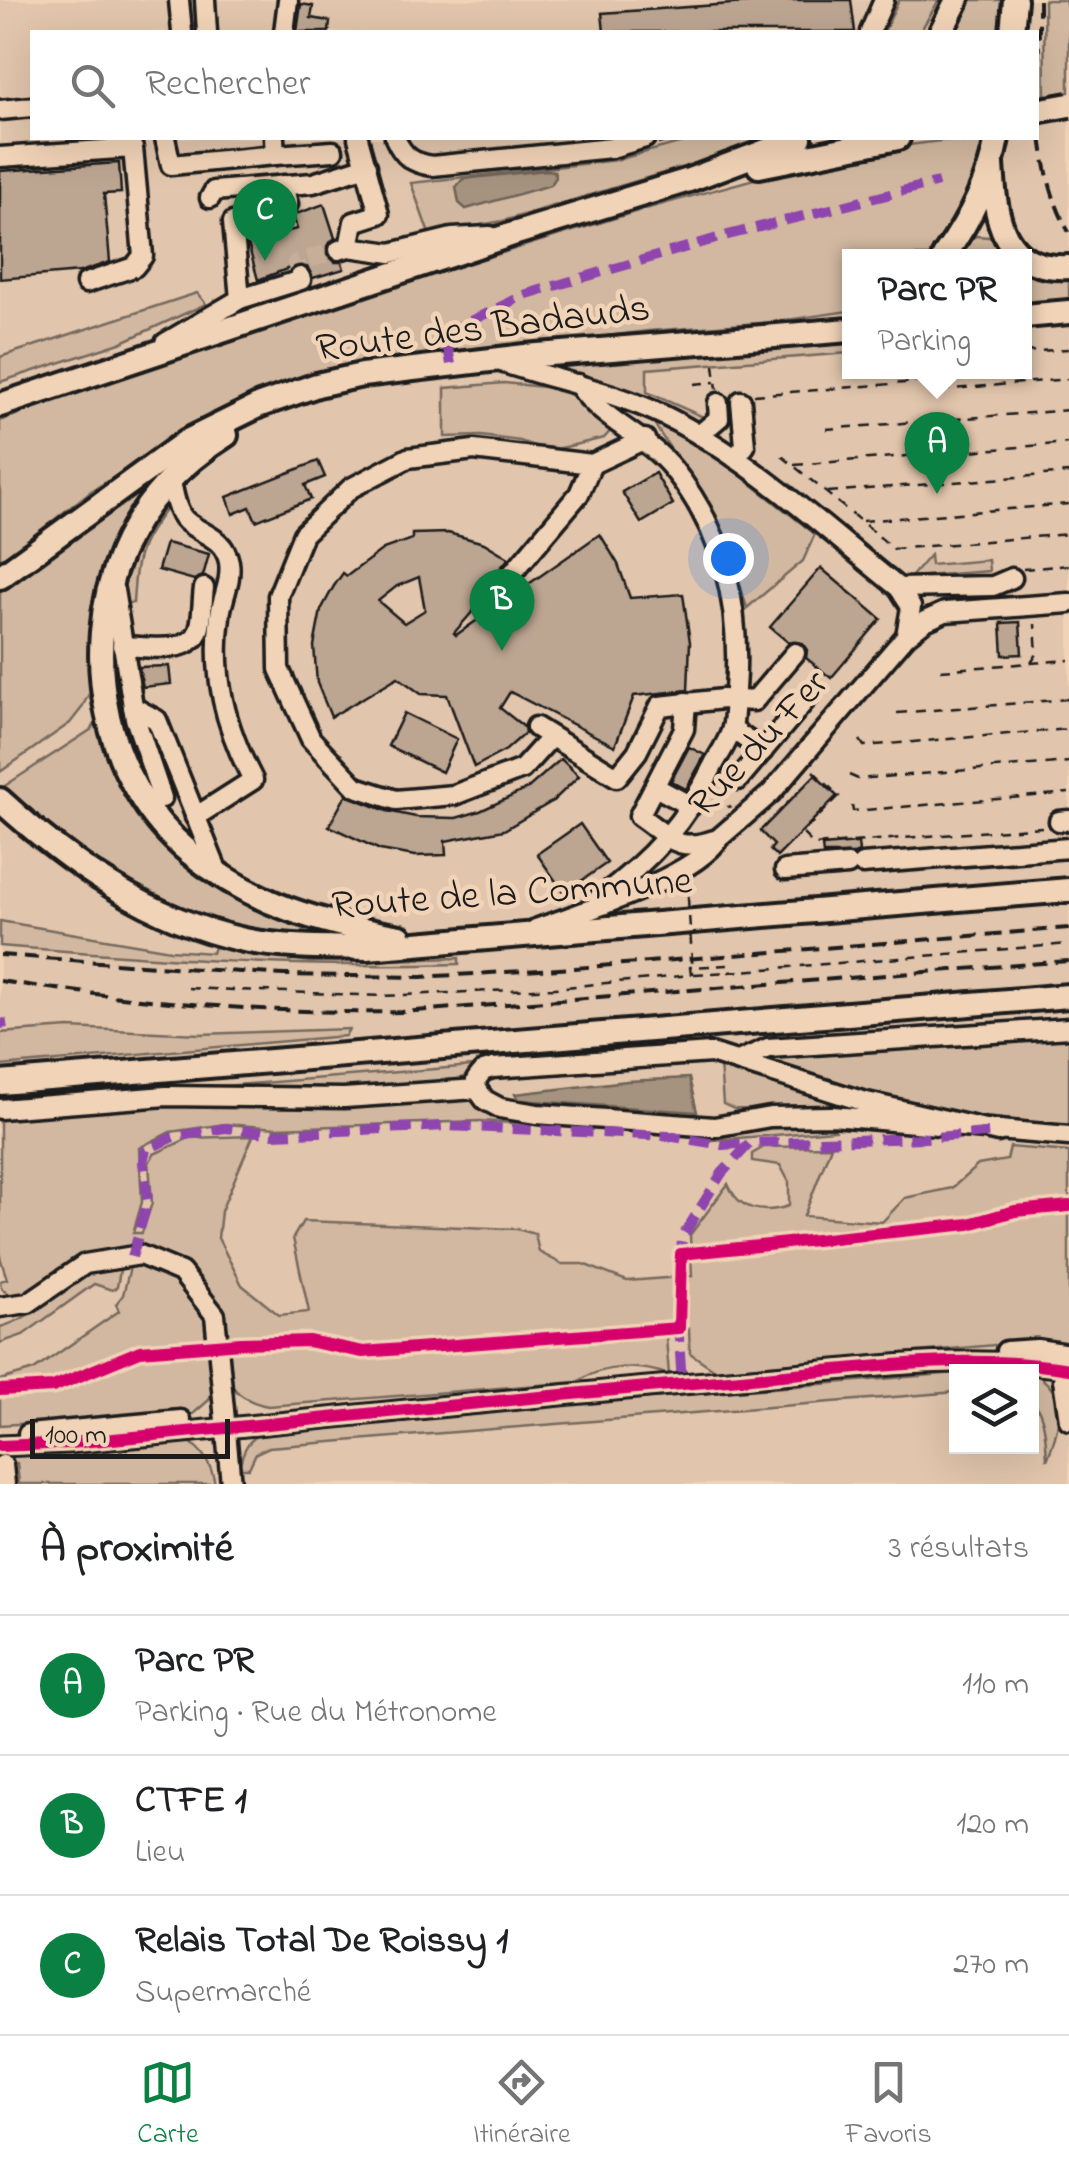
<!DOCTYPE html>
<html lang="fr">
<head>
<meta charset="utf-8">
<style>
	:root { --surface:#fff; --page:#f2f2f2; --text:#202124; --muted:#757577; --line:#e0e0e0; --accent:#0b8043 }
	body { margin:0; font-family:"Indie Flower",sans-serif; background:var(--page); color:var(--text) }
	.controls { position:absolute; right:30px; bottom:30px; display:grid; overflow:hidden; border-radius:0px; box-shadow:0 10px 40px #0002 }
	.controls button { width:90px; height:90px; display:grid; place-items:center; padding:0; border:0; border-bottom:2px solid var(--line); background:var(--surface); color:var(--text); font:50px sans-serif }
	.scale { position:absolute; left:30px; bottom:25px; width:200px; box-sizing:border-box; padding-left:10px; border:5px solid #1c1c1c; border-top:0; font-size:28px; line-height:35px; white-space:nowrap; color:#1c1c1c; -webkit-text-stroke:8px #f1d3b7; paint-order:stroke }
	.you { position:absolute; left:728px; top:558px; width:35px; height:35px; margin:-25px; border:8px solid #fff; border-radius:50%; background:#1a73e8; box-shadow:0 0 0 15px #1a73e833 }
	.badge { display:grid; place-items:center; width:65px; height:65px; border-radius:50%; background:var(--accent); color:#fff; font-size:32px; font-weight:700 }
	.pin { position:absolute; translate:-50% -82px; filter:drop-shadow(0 2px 5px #0008) }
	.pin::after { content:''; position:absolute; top:52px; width:35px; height:30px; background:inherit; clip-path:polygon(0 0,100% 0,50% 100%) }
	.popup { position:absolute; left:842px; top:249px; width:190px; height:130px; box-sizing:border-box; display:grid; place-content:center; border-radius:0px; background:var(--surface); filter:drop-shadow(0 2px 8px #0005); font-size:32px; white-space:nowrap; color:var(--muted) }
	.popup b { font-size:38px; color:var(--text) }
	.popup::after { content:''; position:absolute; left:50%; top:100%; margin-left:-20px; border:20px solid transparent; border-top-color:var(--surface) }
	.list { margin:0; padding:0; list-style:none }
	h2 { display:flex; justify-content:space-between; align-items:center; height:130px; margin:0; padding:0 40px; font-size:42px }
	h2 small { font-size:32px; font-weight:400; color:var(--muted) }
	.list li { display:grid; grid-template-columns:65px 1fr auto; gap:30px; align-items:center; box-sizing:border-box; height:140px; padding:0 40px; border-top:2px solid var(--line) }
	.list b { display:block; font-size:38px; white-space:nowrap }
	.list p { margin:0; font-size:32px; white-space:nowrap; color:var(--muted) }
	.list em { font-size:32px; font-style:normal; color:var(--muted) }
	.icon { flex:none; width:55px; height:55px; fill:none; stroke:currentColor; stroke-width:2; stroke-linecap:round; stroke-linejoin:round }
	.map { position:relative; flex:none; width:1069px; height:1484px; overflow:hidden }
	.search { position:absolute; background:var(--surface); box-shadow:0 10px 40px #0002; left:30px; right:30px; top:30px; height:110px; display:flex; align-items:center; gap:25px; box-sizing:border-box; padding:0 35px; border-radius:0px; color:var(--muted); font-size:38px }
	.sheet { height:550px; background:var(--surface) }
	nav { display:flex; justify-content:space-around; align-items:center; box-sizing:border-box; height:140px; border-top:2px solid var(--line); background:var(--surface); font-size:28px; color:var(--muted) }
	nav a { display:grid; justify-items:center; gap:5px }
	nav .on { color:var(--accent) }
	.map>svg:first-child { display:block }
</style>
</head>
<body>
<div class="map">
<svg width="1069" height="1484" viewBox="0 0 1069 1484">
	<rect width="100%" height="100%" fill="#f1d3b7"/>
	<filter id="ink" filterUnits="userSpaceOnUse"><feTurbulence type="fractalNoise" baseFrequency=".01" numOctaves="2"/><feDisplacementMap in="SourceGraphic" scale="20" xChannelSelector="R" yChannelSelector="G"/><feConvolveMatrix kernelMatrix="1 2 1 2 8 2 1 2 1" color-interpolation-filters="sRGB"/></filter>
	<g filter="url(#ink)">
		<!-- built -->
		<path fill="#e1c5ac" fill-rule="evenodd" d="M0 0H1069V1484H0ZM32 32H1036V138H32ZM850 256H1024V372H850ZM956 1372H1032V1446H956Z"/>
		<!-- green -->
		<g fill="#d2b8a0" stroke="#776a5e" stroke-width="2.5">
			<polygon points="899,0 939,0 920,32 884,32"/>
			<polygon points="968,0 1005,0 1002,32 954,32"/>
			<polygon points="1044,0 1065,0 1069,15 1069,92 1045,97"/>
			<polygon points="697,138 780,138 503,221 429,234 411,183 617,160"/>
			<polygon points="948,140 969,143 991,140 972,195 929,256 850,256 849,311 773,322 648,331 370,365 190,432 91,491 0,562 0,421 188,350 638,211 783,171 901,146"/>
			<polygon points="976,236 989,237 1013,256 952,256 963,243"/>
			<polygon points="1024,264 1069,270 1069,305 1025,308"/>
			<polygon points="197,293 206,304 120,343 0,382 0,357"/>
			<polygon points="849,339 849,353 647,369 647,392 708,419 691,421 526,365"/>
			<polygon points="504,383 573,390 614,427 604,438 548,451 520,441 481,436 445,437 445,388"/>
			<path d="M654 423 712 453 815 534 803 561 747 608C735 567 723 525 700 489 685 466 667 447 654 423Z"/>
			<path d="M178 459 97 605 90 636V692L81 709 70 723 0 772V587C45 565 63 540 100 513 126 494 152 477 178 459Z"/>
			<path d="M166 501 170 504C139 544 136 553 133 603H123C121 562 144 533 166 501Z"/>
			<polygon points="930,555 931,565 988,560 989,571 911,577"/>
			<path d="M97 721 155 834C199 888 293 913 356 939 323 937 290 938 257 934 157 921 76 850 0 789L92 729Z"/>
			<path d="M0 921 170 950 212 953 214 947 310 962 459 958V964C305 969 153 958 0 946Z"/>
			<polygon points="1069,1019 1069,1126 958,1114 859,1092 762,1063 768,1042"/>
			<polygon points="69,1028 200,1034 349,1029 345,1036 0,1066 0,1033"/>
			<polygon points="720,1064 836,1097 834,1112 734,1109 723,1104"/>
			<path d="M485 1065 451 1084 458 1096 477 1103 722 1133 762 1128 832 1127 835 1130 713 1140 660 1132 480 1121 277 1128 225 1124 170 1132 139 1148 142 1202 133 1233H142L152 1203 149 1163 154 1154 189 1138 253 1136 221 1211 218 1238 242 1285 279 1315 309 1312 293 1238 303 1221 517 1229 535 1234 539 1252 562 1264H583L627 1281 692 1276 690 1235 728 1184C739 1211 763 1214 789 1206V1182L780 1165 752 1161V1154L764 1147 831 1146 804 1216 882 1222 905 1198 952 1188 978 1165 1007 1160 1010 1147 1069 1152V1349L1029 1342 715 1370 690 1353 689 1329 666 1338 669 1375C639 1364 604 1364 577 1382L268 1406C212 1395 229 1356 220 1314 216 1296 202 1281 188 1271 120 1223 79 1260 20 1298 11 1294 0 1293 0 1281L7 1279 0 1257V1104Z"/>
			<polygon points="139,1262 169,1273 196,1300 205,1321 213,1387 209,1400 193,1414 0,1425 0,1380 34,1370 119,1311 116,1304 123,1295 130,1267"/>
			<path d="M118 1266 120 1270 117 1287 112 1290 94 1284 23 1335 0 1343V1327C44 1316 73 1269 118 1266Z"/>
			<path d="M1032 1372C1069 1392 1061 1425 1047 1460 1046 1440 1045 1414 1032 1399Z"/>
			<path d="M956 1373V1392L269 1447 256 1453 249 1468H239C243 1450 247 1439 265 1432L390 1419Z"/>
			<path d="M186 1439C203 1451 211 1463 215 1484H19L17 1463 0 1464V1454Z"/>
		</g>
		<!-- water -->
		<g fill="#a5927f" stroke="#6e6357" stroke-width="2.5">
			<polygon points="547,170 554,171 556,177 551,185 466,209 459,203 456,187 463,179"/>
			<polygon points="689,1078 697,1112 518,1100 515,1094 627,1081"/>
		</g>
		<!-- building -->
		<g fill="#bca591" stroke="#1c1c1c" stroke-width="2.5" fill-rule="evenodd">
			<polygon points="788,0 851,0 855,32 604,32 602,13"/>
			<polygon points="301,4 313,6 311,18 330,21 329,32 297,32"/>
			<polygon points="119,163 121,193 104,194 110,262 80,272 0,279 0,171"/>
			<polygon points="324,204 335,238 327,246 327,254 335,262 342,262 344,269 313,278 307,267 297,265 258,280 247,240 297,229 293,215"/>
			<polygon points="318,461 325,477 305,485 311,499 256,521 250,507 233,514 227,497"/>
			<polygon points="655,473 673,504 641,523 622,492"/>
			<path d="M448 533 484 543 509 558 489 581 488 594 454 633 456 635 600 534 618 564 630 598 683 594 690 642 688 690 634 696 615 746 510 692 500 708 524 727 525 733 506 750 474 767 447 695 421 694 398 677 331 717 317 683 314 646 321 610 334 586 343 573 347 576 383 549 412 539V534ZM419 577 425 610 404 623 378 601 397 586Z"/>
			<polygon points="166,543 209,554 203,576 194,580 158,570"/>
			<polygon points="821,568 881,619 831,678 806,658 807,650 802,643 789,643 770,627"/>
			<polygon points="1020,622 1022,654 1003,655 1001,623"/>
			<polygon points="169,666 171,684 143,687 139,667"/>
			<polygon points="404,713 457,739 442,772 388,746"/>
			<polygon points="689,747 705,755 686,789 671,781"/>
			<polygon points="561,759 579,776 553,801 504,830 445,841 446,855 415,856 380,850 329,826 346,795 387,811 416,817 456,818 480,811 527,789"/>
			<polygon points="815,775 837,796 777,857 770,850 774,845 760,831"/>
			<polygon points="580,824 607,863 564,893 537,854"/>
			<polygon points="858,843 859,852 854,854 823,854 822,846"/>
		</g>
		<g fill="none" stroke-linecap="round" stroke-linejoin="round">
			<!-- minor-tunnel -->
			<polyline stroke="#c6ae98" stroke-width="18" stroke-dasharray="18 9" stroke-linecap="butt" points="300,277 296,263 339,250"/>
			<!-- minor casing -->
			<g stroke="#1c1c1c" stroke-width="25">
				<g id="minor">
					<polyline points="179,0 182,32"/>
					<polyline points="205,0 207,32"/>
					<polyline points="284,32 288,0"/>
					<polyline points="870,32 884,0"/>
					<polyline points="0,110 32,107"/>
					<polyline points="165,138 171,165 275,155 274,138"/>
					<path d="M395 138C403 156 412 163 432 166L611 148 645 138"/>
					<polyline points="275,155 333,151"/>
					<polyline points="0,157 133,148 143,256 134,267 86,283"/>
					<polyline points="210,198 214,191 313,183 367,166"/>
					<polyline points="349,247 354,222 379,214 358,138"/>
					<polyline points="339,250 349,247 391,253 452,238 490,236"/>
					<polyline points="240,299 233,222 288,204 283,185"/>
					<polyline points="165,343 240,299 301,280 300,277"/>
					<path d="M498 361C553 380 611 390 665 416 751 459 824 528 899 588L911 607 906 636"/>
					<path d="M578 384C600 420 646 435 673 469 725 533 741 610 735 690 734 702 735 716 732 728 729 740 721 752 715 762 686 822 651 860 598 899"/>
					<polyline points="699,435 719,418 718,403"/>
					<polyline points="735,458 745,446 741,401"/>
					<path d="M170 478C174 492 175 511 186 521 202 535 224 537 229 562 232 581 222 598 220 616 212 676 225 726 253 780L195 817"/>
					<polyline points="899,588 993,586 1012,578"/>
					<polyline points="499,589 579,494 592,464"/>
					<polyline points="114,590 135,718 162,798"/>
					<path d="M122 646C143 646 190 656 199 630 203 618 202 601 204 588"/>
					<path d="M686 702 684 729 639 816C670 837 676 853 714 840"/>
					<polyline points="133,707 157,720 219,875"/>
					<polyline points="536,727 617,777 637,752 660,706 723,699 754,701 795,653"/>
					<polyline points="732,729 763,751"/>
					<polyline points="551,737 522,769 454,795 396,800 356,787 311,739 279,669 278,596 303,534 351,488 408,458 474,450 592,464 645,439"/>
					<polyline points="738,780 809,696"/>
					<polyline points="657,788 691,806"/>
					<polyline points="1059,821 1069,820"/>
					<polyline points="862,864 1069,848"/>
					<polyline points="785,870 848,865"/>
					<path d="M536 929C581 912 694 878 719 838L771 793 906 636 925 621 945 612 1069 603"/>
					<polyline points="738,1061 768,1048 1069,1028"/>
					<polyline points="0,1109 166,1096 344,1098 477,1089"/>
					<polyline points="998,1132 862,1101 711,1053 493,1068 483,1071 476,1080 477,1089 485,1100 500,1108 537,1114 714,1127 770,1117 832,1116 1069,1136"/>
					<polyline points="0,1307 28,1303 85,1264 140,1255 181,1272 215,1315 231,1484"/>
					<polyline points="1006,1351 1037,1349 1069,1354"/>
					<polyline points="1067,1360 1063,1380 1069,1420"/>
					<polyline points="28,1434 181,1420"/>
					<path d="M0 1446 70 1443C290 1423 509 1398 729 1380 840 1371 958 1351 1069 1369"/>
					<polyline points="3,1465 5,1484"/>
				</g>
			</g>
			<!-- major casing -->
			<g stroke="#1c1c1c" stroke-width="30">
				<g id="major">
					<polyline points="941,32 957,0"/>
					<polyline points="1012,32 1015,0"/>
					<path d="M992 164C995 217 1001 271 1069 267"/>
					<polyline points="759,166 898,138"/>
					<path d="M944 256C970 220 989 182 997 138"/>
					<polyline points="1024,316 1069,312"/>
					<polyline points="0,405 510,235 689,180 800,138"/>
					<path d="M226 435C181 463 142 503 121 553 79 653 104 783 190 853 254 905 320 923 400 937"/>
					<polyline points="0,577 187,441 260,405 317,385 362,375 525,356 850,330"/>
					<path d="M0 800C70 864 150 920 244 940 284 948 326 947 367 948L1069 890"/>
					<polyline points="0,1083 1069,996"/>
				</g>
			</g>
			<!-- path -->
			<g stroke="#1c1c1c" stroke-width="2.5" stroke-dasharray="10 8" stroke-linecap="butt">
				<polyline points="266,32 267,31"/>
				<polyline points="658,144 680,138"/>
				<polyline points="1024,352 1069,349"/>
				<polyline points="714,365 717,389"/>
				<polyline points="694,384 715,382"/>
				<polyline points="940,390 1069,379"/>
				<polyline points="754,395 916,382"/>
				<polyline points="826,429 1069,410"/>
				<polyline points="782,456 894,549 1069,534"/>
				<polyline points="794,465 1069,443"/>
				<polyline points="828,492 1069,473"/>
				<polyline points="862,521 1069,504"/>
				<polyline points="1023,569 1069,565"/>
				<polyline points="1031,663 1037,654 1035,624"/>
				<polyline points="941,670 1069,660"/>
				<polyline points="897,713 1069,699"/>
				<polyline points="860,740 864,746 1069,729"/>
				<polyline points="813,771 839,796 802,833 814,845 1043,827"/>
				<polyline points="849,775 858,779 1069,762"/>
				<polyline points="711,801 725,808 731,806"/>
				<polyline points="852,806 853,811 1069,793"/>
				<polyline points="688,899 689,884"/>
				<polyline points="694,974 729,972"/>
				<polyline points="188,988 383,996 555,988 691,975 690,967 729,965 729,972 1069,944"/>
			</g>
			<!-- minor -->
			<use href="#minor" stroke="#f1d3b7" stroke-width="18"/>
			<!-- major -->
			<use href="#major" stroke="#f1d3b7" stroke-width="22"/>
			<!-- rail -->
			<g stroke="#1c1c1c" stroke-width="4" stroke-dasharray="15 8" stroke-linecap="butt">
				<path d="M1039 0C1040 77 1030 163 1069 232"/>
				<polyline points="0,955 284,975 421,977 575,968 1069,928"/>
				<path d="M0 981C134 1001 266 1014 402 1012L1069 961"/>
			</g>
			<!-- major-bridge casing -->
			<g stroke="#1c1c1c" stroke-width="30" stroke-linecap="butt">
				<polyline id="major-bridge" points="1036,111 1069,105"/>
			</g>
			<!-- path-bridge -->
			<polyline stroke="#1c1c1c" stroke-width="2.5" stroke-dasharray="10 8" stroke-linecap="butt" points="688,899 693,974"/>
			<!-- major-bridge -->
			<use href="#major-bridge" stroke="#f1d3b7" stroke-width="22"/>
			<!-- quiet -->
			<g stroke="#8e44ad" stroke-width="10" stroke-dasharray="20 10" stroke-linecap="butt">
				<polyline points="451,364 445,333 527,294 728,235 938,182"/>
				<polyline points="0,1024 7,1023"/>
				<polyline points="132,1257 148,1201 143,1162 146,1150 173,1137 225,1128 273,1134 448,1126 668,1136 722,1145 750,1143"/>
				<polyline points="681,1262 682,1237 722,1173 750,1143 924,1138 998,1132"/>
				<polyline points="678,1322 682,1384"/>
			</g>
			<!-- cycleway casing -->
			<g stroke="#f1d3b7" stroke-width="19">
				<g id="cycleway">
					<polyline points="0,1390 53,1387 140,1351 241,1343 308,1341 363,1352 679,1328 681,1254 969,1224 1015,1211 1069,1206"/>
					<path d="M0 1446 70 1443C290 1423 509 1398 729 1380 840 1371 958 1351 1069 1369"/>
				</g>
			</g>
			<!-- cycleway -->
			<use href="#cycleway" stroke="#d6006c" stroke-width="12"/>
		</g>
	</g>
	<g text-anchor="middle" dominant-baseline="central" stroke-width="9" stroke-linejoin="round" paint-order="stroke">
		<!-- street labels -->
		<g font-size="40" fill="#1c1c1c" stroke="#f1d3b7">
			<text transform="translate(483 330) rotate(-7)">Route des Badauds</text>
			<text transform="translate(760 745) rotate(-47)">Rue du Fer</text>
			<text transform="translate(512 895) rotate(-4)">Route de la Commune</text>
		</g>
	</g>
</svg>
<div class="controls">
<button><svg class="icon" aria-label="layers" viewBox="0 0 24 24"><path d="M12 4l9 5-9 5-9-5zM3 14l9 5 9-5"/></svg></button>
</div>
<div class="scale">100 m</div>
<div class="you"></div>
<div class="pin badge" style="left:937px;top:494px">A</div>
<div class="popup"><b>Parc PR</b>Parking</div>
<div class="pin badge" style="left:502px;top:651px">B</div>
<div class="pin badge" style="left:265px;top:261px">C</div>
<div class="search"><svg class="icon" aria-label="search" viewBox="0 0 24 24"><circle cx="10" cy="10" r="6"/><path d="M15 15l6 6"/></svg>Rechercher</div>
</div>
<section class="sheet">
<h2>À proximité<small>3 résultats</small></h2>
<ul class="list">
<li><span class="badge">A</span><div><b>Parc PR</b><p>Parking · Rue du Métronome</p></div><em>110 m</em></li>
<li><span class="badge">B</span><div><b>CTFE 1</b><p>Lieu</p></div><em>120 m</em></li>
<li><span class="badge">C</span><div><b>Relais Total De Roissy 1</b><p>Supermarché</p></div><em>270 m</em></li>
</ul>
</section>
<nav>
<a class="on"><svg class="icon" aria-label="map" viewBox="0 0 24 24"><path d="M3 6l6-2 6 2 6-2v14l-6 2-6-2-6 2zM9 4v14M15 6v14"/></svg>Carte</a>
<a><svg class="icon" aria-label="directions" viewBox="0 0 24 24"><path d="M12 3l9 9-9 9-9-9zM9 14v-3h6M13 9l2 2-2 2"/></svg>Itinéraire</a>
<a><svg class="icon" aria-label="saved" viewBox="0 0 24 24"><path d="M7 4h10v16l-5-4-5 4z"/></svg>Favoris</a>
</nav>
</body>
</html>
